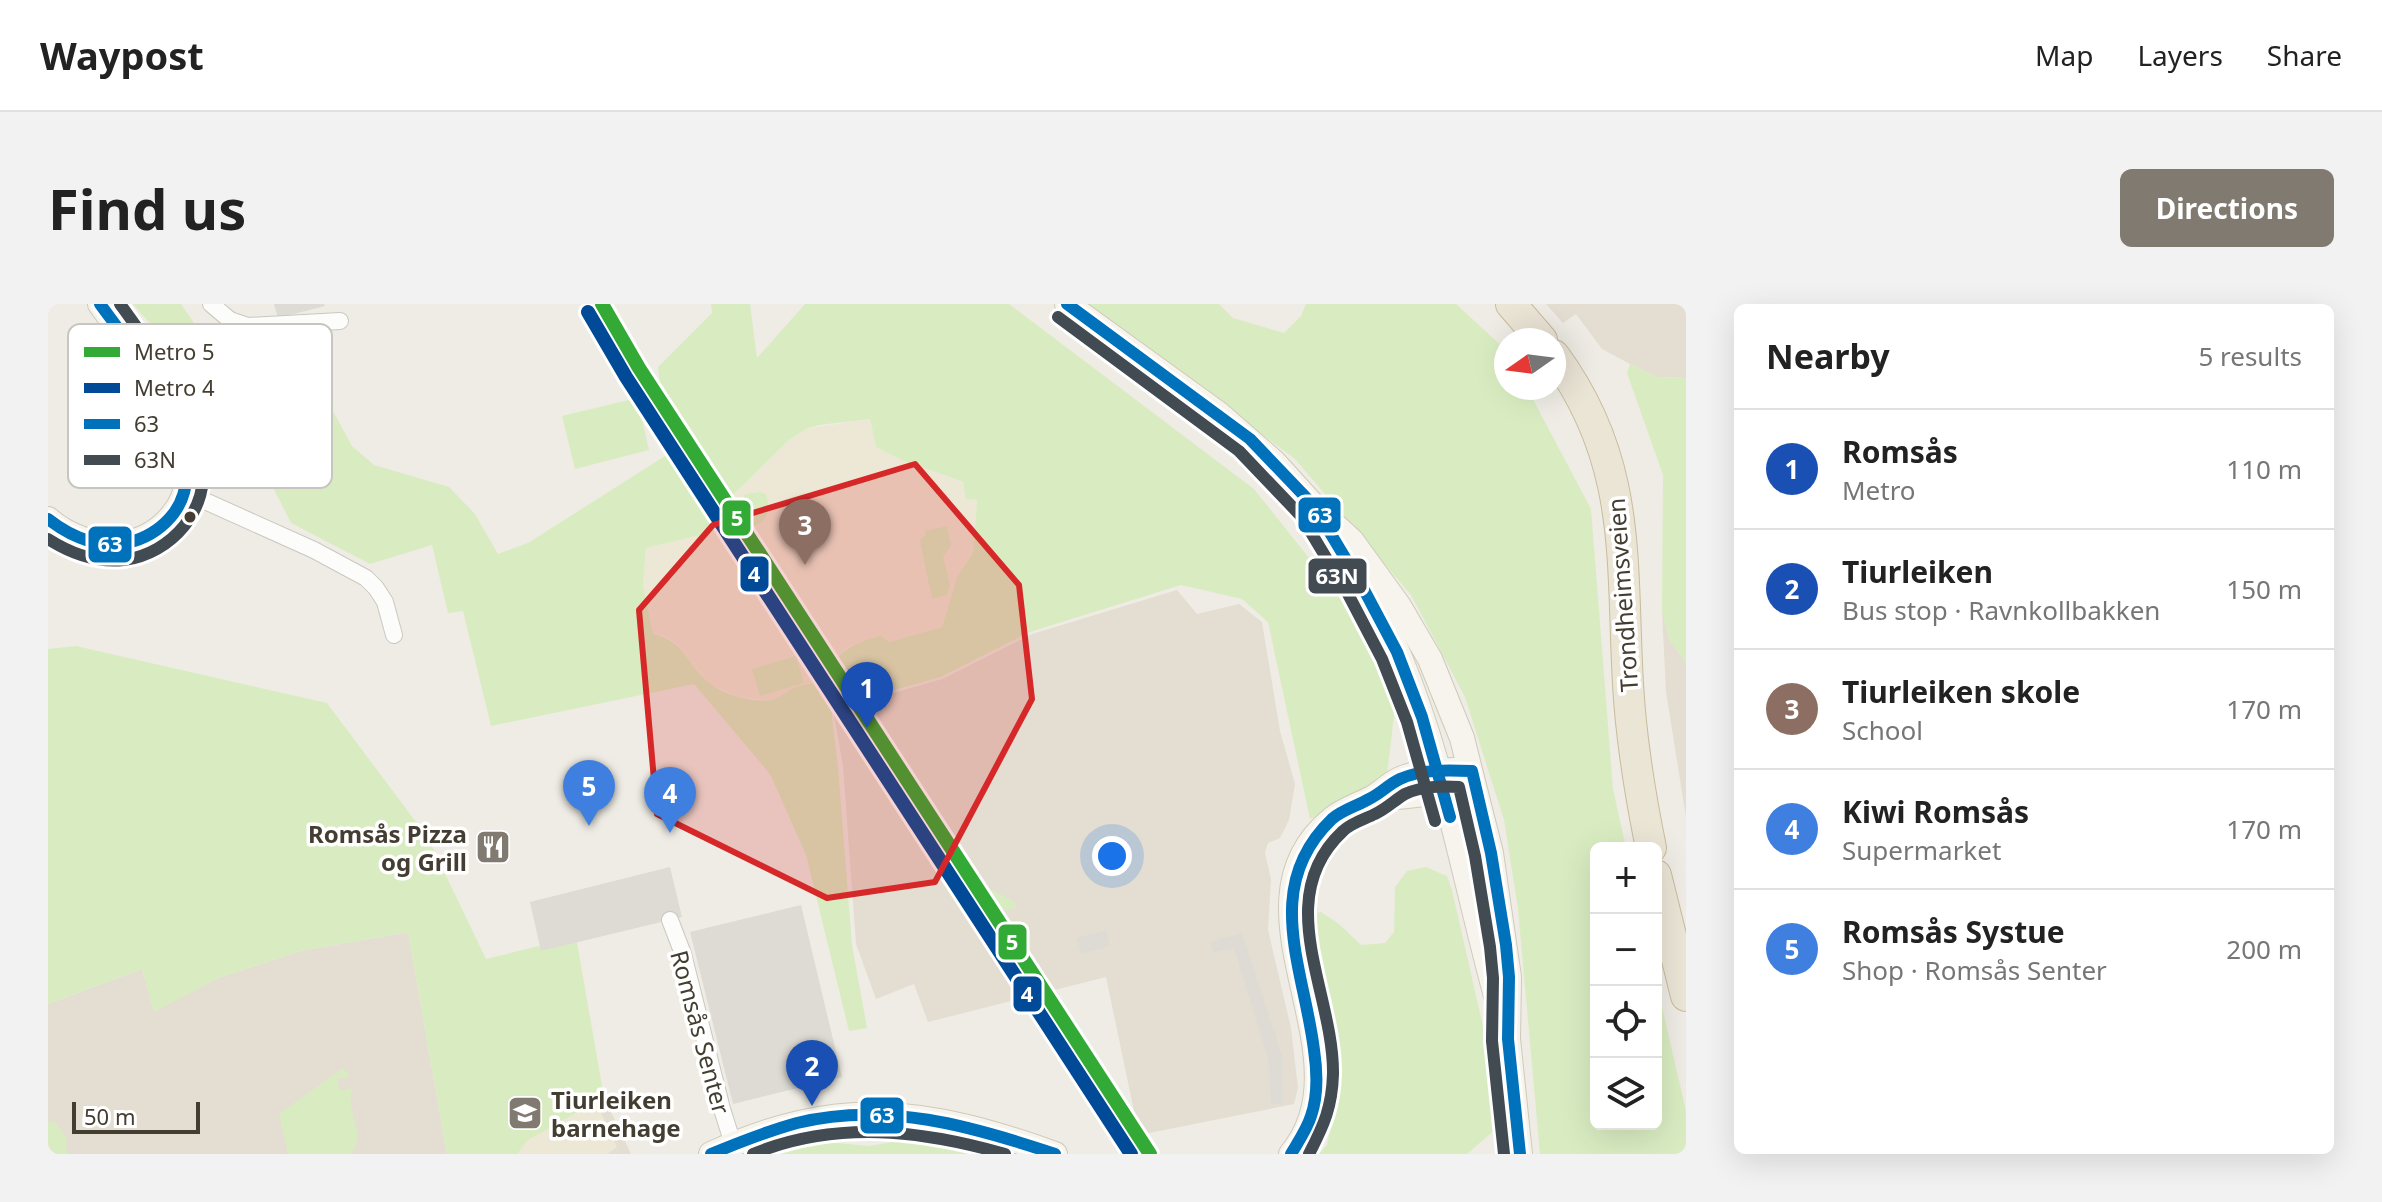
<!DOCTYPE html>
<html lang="en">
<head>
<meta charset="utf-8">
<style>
	:root { --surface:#fff; --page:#f2f2f2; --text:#222; --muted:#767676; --line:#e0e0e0; --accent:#807a70 }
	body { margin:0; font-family:"Noto Sans",sans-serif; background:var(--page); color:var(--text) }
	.controls { position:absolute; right:24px; bottom:24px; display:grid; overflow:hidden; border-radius:12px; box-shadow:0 8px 32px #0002 }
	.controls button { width:72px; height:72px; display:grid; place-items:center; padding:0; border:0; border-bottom:2px solid var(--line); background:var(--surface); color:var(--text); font:40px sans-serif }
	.compass { position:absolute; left:1446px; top:24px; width:72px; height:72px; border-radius:50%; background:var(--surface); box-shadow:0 8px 32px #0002; rotate:256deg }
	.scale { position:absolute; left:24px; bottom:20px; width:128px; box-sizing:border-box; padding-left:8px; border:4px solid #443d31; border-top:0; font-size:22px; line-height:28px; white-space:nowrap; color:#443d31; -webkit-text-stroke:6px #fff; paint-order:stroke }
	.you { position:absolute; left:1064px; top:552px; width:28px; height:28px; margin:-20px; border:6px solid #fff; border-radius:50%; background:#1a73e8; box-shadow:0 0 0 12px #1a73e833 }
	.badge { display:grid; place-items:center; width:52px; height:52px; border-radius:50%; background:var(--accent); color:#fff; font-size:26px; font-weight:700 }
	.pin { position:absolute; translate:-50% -66px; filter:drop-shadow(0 2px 4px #0008) }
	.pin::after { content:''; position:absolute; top:42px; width:28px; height:24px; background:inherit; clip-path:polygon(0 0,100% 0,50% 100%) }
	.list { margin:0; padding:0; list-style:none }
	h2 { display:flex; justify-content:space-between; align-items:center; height:104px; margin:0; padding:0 32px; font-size:34px }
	h2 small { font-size:26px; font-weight:400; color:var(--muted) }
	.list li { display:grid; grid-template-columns:52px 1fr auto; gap:24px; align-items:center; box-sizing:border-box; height:120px; padding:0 32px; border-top:2px solid var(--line) }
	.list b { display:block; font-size:30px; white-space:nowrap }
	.list p { margin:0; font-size:26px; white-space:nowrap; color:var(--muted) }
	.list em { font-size:26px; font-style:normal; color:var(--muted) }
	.icon { flex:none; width:44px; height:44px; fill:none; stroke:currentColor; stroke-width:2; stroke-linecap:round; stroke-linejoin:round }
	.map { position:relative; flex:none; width:1638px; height:850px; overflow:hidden; border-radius:12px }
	header { display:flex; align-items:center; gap:48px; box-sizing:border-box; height:112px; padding:0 40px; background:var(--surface); border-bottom:2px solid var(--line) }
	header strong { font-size:38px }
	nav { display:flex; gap:44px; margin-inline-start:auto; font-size:28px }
	.intro { display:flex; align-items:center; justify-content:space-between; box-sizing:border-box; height:192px; padding:0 48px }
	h1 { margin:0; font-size:56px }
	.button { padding:20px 36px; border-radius:12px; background:var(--accent); color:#fff; font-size:28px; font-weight:700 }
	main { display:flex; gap:48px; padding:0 48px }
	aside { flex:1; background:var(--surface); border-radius:12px; box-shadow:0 8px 32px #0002 }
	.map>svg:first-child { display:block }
</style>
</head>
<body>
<header>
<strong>Waypost</strong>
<nav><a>Map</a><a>Layers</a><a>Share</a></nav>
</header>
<div class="intro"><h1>Find us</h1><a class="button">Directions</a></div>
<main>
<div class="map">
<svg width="1638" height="850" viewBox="0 0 1638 850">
	<rect width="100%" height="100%" fill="#eeece4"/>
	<!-- residential -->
	<g fill="#e3ded1">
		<polygon points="1498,0 1634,0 1638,4 1638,74 1609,73 1582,60 1554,45 1528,10 1515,19"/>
		<polygon points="1129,286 1149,310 1191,300 1214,318 1232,427 1247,480 1241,516 1232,534 1220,539 1217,549 1223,575 1220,626 1243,724 1250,784 1246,800 1091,831 1058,673 880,718 866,680 828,695 808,640 795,462 785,406 894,375 984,330"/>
		<polygon points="1614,307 1622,337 1638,359 1638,513 1618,388"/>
		<polygon points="360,628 399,850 0,850 0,700 94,665 106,707 170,674 252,647"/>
		<polygon points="556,793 583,850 469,850 480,836"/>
	</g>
	<!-- education -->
	<g fill="#ede8d5">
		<polygon points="822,115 828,143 854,156 916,179 918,195 929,196 925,249 909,273 894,323 840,338 803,341 790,352 774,377 744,386 737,391 722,396 691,393 660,379 628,339 619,333 605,330 595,281 598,244 671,226 677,200 742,135 758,125"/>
		<polygon points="537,775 569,843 559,850 411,850"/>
	</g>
	<!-- green -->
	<g fill="#d9ecc1" fill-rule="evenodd">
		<path d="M85 0H133C150 26 206 100 237 105 247 107 263 101 274 99L285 107 304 142 326 161 401 183 427 210 450 250 480 239 620 150 610 63 664 9 663 0H702L709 54 757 0H961L1206 185 1308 313 1348 395 1338 479 1262 515 1220 318 1194 295 1133 281 982 328 893 373 783 404 790 463 804 641 819 724 801 727 758 551 722 470 646 380 443 422 415 307 400 309 384 241 322 260 243 219 194 123ZM822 115 828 143 854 156 915 178 918 195 929 196 925 249 909 273 894 323 841 338 833 332C801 340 790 348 774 377 765 379 753 381 744 385 737 389 731 394 723 396 704 399 673 390 659 377 638 358 636 337 605 330L595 281 598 244 672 226 677 199 742 135 758 125 771 121Z"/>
		<polygon points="1039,0 1171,0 1185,14 1236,29 1253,12 1258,0 1408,0 1458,46 1458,84 1479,84 1543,205 1565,485 1578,544 1548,544 1548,820 1608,820 1608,677 1638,807 1638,850 1492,850 1470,605 1456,516 1417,393 1363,291 1247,155"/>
		<polygon points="1582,60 1609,73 1638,74 1638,359 1622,337 1614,307 1615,171 1579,69"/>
		<polygon points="589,94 601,146 527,165 514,112"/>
		<path d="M711 188 718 190C721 201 723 211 712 219 711 220 701 224 700 226 693 235 697 240 681 237L675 226 678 220 679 208 688 206 697 190Z"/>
		<polygon points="899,222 903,242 895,252 902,282 899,291 884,295 872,237 878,230 877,227"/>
		<polygon points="28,342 279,399 380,534 438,655 528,633 556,793 480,836 469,850 399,850 360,628 252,647 170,674 106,708 94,665 0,700 0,345"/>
		<polygon points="748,352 756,379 712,392 704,365"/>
		<polygon points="1378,563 1399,572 1404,586 1434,718 1449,824 1419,850 1271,850 1279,841 1293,775 1266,650 1261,611 1273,608 1291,620 1313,641 1337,639 1346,628 1347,583 1359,567"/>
		<polygon points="910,569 966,597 969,604 933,610 904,591"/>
		<path d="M295 764 302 772 289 775 292 787 305 784C295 806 320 828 303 850H240L231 810Z"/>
		<polygon points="6,817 18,832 19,850 0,850 0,818"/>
		<polygon points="862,835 901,838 933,850 726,850 767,837 821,842"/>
	</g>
	<!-- parking -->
	<g fill="#dddbd4">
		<polygon points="226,0 276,0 277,2 230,14"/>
		<polygon points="622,563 634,613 493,647 482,598"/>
		<polygon points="753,601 794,773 685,800 642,628"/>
		<polygon points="1058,626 1062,642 1033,650 1029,634"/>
		<polygon points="1194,629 1234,752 1235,799 1223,801 1220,754 1186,644 1165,649 1162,638"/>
	</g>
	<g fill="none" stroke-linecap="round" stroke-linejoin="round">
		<!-- street casing -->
		<g stroke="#cac8c0" stroke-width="18">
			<g id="street">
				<polyline points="163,0 182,16 200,22 292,17"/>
				<polyline points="137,188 266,246 318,274 328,284 337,298 346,331"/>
				<polyline points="622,616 635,650 674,805 685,840"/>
			</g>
		</g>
		<!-- secondary casing -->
		<g stroke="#cecabb" stroke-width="26">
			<g id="secondary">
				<polyline points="1019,0 1171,110 1226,158 1266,202 1304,237 1351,302 1382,355 1414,434 1443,549 1461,673 1460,735 1472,850"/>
				<path d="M0 215C19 232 49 243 74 240 112 234 144 201 139 162 132 108 84 44 52 0"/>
				<path d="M1286 234C1309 272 1334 311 1351 351 1399 466 1419 591 1453 710"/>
				<path d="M1325 494C1353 493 1384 493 1409 477"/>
				<path d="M663 850C790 791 879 804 1007 850"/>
				<path d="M1243 850C1325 752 1176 603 1284 515 1295 506 1308 502 1322 495 1332 490 1341 480 1352 475 1368 468 1389 466 1406 466"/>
			</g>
		</g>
		<!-- highway casing -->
		<g stroke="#c9bb9d" stroke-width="32">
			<g id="highway">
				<polyline points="1463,0 1494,36"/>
				<path d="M1506 51C1585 158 1573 257 1580 380 1583 435 1592 490 1603 544"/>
				<polyline points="1608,571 1638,692"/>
			</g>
		</g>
		<!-- street -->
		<use href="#street" stroke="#fcfcfb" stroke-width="16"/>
		<!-- secondary -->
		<use href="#secondary" stroke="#f6f4ec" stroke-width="24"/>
		<!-- highway -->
		<use href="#highway" stroke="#ebe5d6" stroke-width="30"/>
		<!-- bus-1 casing -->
		<g stroke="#fff" stroke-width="18">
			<g id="bus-1">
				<polyline points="1019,0 1202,135 1266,202 1314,282 1349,348 1374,413 1402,513"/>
				<path d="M0 215C24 234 56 247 86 237 102 232 116 222 126 209 170 149 87 48 52 0"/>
				<path d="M663 850C692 838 720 827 749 819 837 797 924 822 1007 850"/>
				<path d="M1243 850C1250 838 1259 825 1263 812 1270 792 1269 766 1266 746 1256 664 1213 583 1284 515 1294 506 1309 502 1321 495 1332 490 1341 480 1352 475 1374 465 1400 466 1424 467L1443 549 1458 641 1461 673 1460 735 1472 850"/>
			</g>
		</g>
		<!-- bus-2 casing -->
		<g stroke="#fff" stroke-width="18">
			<g id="bus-2">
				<polyline points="1010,13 1191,147 1253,212 1300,290 1334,355 1359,418 1387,517"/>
				<path d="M0 235C22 249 49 259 76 256 123 250 163 205 154 156 144 98 106 47 72 0"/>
				<path d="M705 850C788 816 873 826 957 850"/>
				<path d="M1261 850C1276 821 1284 803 1285 770 1286 688 1222 595 1295 527 1303 519 1317 515 1327 510 1338 505 1347 496 1357 490 1374 482 1393 482 1411 483L1427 552 1442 643 1445 674 1444 737 1456 850"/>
			</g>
		</g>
		<!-- bus-1 -->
		<use href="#bus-1" stroke="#0072bc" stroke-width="12"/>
		<!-- bus-2 -->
		<use href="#bus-2" stroke="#424a52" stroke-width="12"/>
		<!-- metro-1 casing -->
		<g stroke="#fff" stroke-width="20">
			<polyline id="metro-1" points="554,0 591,64 1102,850"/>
		</g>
		<!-- metro-2 casing -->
		<g stroke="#fff" stroke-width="20">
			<polyline id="metro-2" points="540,8 578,73 1083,850"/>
		</g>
		<!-- metro-1 -->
		<use href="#metro-1" stroke="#32aa35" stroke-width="14"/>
		<!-- metro-2 -->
		<use href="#metro-2" stroke="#004a98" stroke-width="14"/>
	</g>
	<!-- marked area -->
	<path fill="#d62828" fill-opacity="0.2" stroke="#d62828" stroke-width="6" stroke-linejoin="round" d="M867 160 971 281 984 395 887 578 779 594 609 510 591 306 665 221Z"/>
	<!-- icons -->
	<defs>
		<g id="restaurant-square" transform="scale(1.8)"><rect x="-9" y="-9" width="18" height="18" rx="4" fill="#807a70" stroke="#fff"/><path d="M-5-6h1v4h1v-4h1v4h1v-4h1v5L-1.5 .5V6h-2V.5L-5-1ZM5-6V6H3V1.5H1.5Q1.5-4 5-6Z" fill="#fff"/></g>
		<g id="school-square" transform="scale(1.8)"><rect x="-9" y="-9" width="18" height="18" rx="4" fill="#807a70" stroke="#fff"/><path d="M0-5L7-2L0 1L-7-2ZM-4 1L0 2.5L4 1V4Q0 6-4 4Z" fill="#fff"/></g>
	</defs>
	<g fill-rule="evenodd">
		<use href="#restaurant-square" x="445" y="543"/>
		<use href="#school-square" x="477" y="809"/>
	</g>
	<!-- markers -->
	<circle fill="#443d31" stroke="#fff" stroke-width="3" cx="142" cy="213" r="7"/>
	<g text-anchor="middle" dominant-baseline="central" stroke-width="7" stroke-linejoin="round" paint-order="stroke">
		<!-- street labels -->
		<g font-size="24" fill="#443d31" stroke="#fff">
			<text transform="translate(1574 291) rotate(-94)">Trondheimsveien</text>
			<text transform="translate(653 728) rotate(75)">Romsås Senter</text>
		</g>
		<!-- poi labels -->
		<g font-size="24" font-weight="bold" fill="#443d31" stroke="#fff" text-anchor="end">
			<text x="419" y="529">Romsås Pizza<tspan x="419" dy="28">og Grill</tspan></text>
			<text x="503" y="795" text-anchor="start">Tiurleiken<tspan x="503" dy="28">barnehage</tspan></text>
		</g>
	</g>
	<!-- legend -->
	<rect x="20" y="20" width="264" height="164" rx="12" fill="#fff" stroke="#c7c5c1" stroke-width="2"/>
	<rect x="36" y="43" width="36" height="10" fill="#32aa35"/>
	<rect x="36" y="79" width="36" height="10" fill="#004a98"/>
	<rect x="36" y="115" width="36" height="10" fill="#0072bc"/>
	<rect x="36" y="151" width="36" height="10" fill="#424a52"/>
	<g font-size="22" fill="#443d31">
		<text x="86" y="56">Metro 5</text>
		<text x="86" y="92">Metro 4</text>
		<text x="86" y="128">63</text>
		<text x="86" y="164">63N</text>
	</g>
	<g stroke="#fff" stroke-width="3">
		<rect x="1249" y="192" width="45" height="38" rx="8" fill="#0072bc"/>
		<rect x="673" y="195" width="31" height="38" rx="8" fill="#32aa35"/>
		<rect x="39" y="221" width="46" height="39" rx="8" fill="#0072bc"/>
		<rect x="691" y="251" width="31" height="38" rx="8" fill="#004a98"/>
		<rect x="1259" y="253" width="61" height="38" rx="8" fill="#424a52"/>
		<rect x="949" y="619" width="31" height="38" rx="8" fill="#32aa35"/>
		<rect x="964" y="671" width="31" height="38" rx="8" fill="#004a98"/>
		<rect x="811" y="792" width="46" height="39" rx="8" fill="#0072bc"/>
	</g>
	<g font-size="22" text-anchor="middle" font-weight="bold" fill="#fff">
		<text x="1272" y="219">63</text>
		<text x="689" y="222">5</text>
		<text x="62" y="248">63</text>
		<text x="706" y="278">4</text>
		<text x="1289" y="280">63N</text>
		<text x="964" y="646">5</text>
		<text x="979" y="698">4</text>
		<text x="834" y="819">63</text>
	</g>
</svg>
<div class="controls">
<button>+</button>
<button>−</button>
<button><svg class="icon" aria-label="locate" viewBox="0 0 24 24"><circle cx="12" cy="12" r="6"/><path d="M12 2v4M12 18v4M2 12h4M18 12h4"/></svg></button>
<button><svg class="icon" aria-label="layers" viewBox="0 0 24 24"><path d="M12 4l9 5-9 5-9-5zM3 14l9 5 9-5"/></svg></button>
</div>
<svg class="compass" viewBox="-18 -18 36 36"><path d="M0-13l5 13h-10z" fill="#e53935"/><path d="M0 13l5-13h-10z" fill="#767676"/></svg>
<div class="scale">50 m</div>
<div class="you"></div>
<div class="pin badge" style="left:819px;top:424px;background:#1a4fb4">1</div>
<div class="pin badge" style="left:764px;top:802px;background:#1a4fb4">2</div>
<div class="pin badge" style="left:757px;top:261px;background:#8d6e63">3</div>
<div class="pin badge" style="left:622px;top:529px;background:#3f7fe0">4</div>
<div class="pin badge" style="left:541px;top:522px;background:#3f7fe0">5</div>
</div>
<aside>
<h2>Nearby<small>5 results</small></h2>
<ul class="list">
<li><span class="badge" style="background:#1a4fb4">1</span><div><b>Romsås</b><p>Metro</p></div><em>110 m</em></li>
<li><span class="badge" style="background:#1a4fb4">2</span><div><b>Tiurleiken</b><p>Bus stop · Ravnkollbakken</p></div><em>150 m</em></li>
<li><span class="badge" style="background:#8d6e63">3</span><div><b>Tiurleiken skole</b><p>School</p></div><em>170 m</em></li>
<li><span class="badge" style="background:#3f7fe0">4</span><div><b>Kiwi Romsås</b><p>Supermarket</p></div><em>170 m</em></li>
<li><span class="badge" style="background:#3f7fe0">5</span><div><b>Romsås Systue</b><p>Shop · Romsås Senter</p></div><em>200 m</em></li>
</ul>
</aside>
</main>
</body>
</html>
